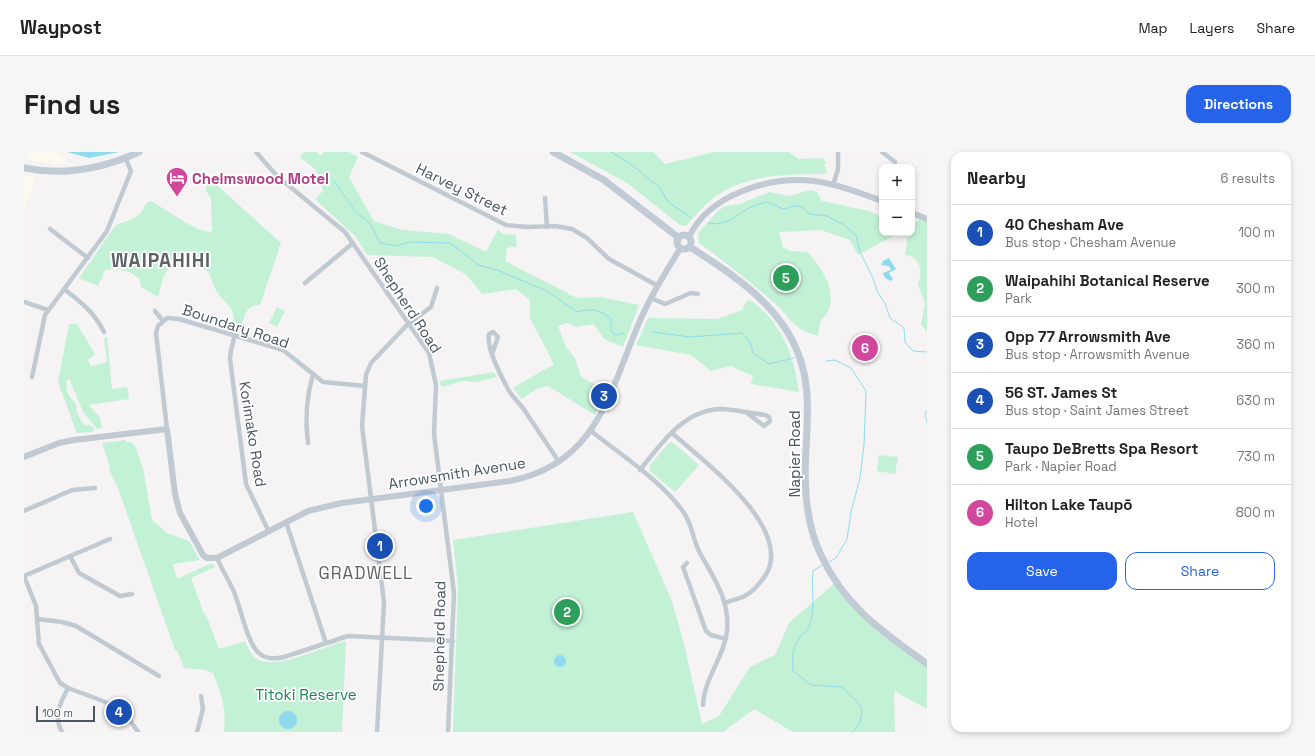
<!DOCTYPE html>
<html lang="en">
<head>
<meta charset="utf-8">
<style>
	:root { --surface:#fff; --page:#f6f6f6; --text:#222; --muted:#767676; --line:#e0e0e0; --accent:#2563eb }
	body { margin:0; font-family:"Space Grotesk",sans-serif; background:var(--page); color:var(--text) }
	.controls { position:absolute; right:12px; top:12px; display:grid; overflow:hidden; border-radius:8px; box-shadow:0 2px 6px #0003 }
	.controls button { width:36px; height:36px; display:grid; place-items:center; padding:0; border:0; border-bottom:1px solid var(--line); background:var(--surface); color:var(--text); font:20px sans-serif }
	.scale { position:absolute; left:12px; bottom:10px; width:59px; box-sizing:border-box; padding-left:4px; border:2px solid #4a5661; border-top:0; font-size:11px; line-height:14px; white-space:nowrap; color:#4a5661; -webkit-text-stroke:3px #fff; paint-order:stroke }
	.you { position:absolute; left:402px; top:354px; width:14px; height:14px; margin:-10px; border:3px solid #fff; border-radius:50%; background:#1a73e8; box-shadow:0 0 0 6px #1a73e833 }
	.badge { display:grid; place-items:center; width:26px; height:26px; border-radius:50%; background:var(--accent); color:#fff; font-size:13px; font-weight:700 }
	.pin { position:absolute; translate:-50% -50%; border:2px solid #fff; box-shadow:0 1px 4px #0006 }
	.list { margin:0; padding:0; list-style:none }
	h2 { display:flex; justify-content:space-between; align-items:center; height:52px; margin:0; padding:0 16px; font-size:17px }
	h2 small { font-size:13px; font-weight:400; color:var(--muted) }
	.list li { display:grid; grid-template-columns:26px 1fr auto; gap:12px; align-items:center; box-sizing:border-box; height:56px; padding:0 16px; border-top:1px solid var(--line) }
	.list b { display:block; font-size:15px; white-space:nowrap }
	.list p { margin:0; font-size:13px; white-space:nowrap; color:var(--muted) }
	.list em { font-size:13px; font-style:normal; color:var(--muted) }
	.actions { display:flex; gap:8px; padding:12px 16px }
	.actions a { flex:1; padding:9px 0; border:1px solid var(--accent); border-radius:12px; text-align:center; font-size:14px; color:var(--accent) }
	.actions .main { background:var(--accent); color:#fff }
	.map { position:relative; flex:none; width:903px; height:580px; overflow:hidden; border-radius:12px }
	header { display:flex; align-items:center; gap:24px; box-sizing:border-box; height:56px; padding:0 20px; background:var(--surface); border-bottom:1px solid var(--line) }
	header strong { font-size:19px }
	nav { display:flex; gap:22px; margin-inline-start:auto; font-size:14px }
	.intro { display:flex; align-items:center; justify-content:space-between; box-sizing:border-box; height:96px; padding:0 24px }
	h1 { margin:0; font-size:28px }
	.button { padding:10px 18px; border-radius:12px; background:var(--accent); color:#fff; font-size:14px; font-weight:700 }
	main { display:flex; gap:24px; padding:0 24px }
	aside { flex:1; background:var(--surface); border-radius:12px; box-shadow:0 2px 6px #0003 }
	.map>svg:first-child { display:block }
</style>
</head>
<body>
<header>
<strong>Waypost</strong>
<nav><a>Map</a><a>Layers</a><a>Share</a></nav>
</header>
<div class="intro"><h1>Find us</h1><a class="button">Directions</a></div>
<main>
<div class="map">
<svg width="903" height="580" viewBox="0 0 903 580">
	<rect width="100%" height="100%" fill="#f5f3f3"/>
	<!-- commercial -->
	<g fill="#fdf9ef">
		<polygon points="0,0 34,0 44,12 28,12 0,7"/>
		<polygon points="0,23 12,25 0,59"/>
	</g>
	<!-- green -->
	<g fill="#c3f1d5">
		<polygon points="280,0 292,0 297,4 300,0 325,0 334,5 325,25 350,69 378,78 425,82 462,100 474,77 478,82 492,83 493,94 483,96 481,109 553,146 577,145 615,153 599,195 580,187 570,172 552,175 543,171 534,174 542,195 551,206 557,225 581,238 571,263 524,234 514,236 498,247 489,236 530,212 506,166 506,148 492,137 458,142 443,123 409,105 343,103 332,85 291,47 299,39 292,18 276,5"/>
		<path d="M546 0H629L641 12 690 0H765L775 7 799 6 802 10 800 13 803 18 801 22C764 22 718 22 687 48 678 55 670 65 662 74L656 73 603 31Z"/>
		<path d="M185 26 257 91 236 153C219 154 223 164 216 175L214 176C208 171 211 165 208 159 206 152 199 149 195 143 182 123 191 114 162 113 138 113 140 126 134 145L117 135 116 127C104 117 95 116 81 118L74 134 55 126 92 73 109 67 116 62 122 52 126 49C139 55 177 84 188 79L187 46 182 39 183 27Z"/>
		<path d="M786 38 793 40 798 49 845 59 858 65V81H875L834 103 826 88 797 78 755 80 759 95 766 99 784 100C797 117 815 138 803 161 802 164 798 166 797 168 795 173 795 179 794 184 764 175 768 165 747 148 724 128 700 109 675 91L674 81 694 59 701 54 716 52 745 40 766 44Z"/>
		<path d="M899 65 903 66V180L897 172 901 151 894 133C899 120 897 104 881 103L884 81H888V73Z"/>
		<path d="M724 147C757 168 770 203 775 240L727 232 729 224 707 214 687 219 667 203 612 193 624 166 693 167 718 158Z"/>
		<polygon points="253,155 261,159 253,175 245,171"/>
		<path d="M45 172H53L71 202 64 208 67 214 83 210 80 186 83 185 88 237 103 235 105 247 65 253 76 266 78 276 73 277 59 260 47 231 46 228H43C41 239 45 245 52 252L53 261 59 272 68 274 70 277 68 280 53 281 34 230Z"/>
		<polygon points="470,220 473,225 453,230 439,229 417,235 416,229"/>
		<path d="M102 288V290H107L111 294 119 316 128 368 143 381 165 389 176 408 149 412 153 427 188 411 191 415 167 426 180 462 182 463 195 497 221 489C224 495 227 504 233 507 253 519 299 494 322 489L318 580H200C203 559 197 540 189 521L181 518 160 516 153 498H151L95 339 85 317 86 315 78 291Z"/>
		<polygon points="648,290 675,313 651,340 626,319 626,313 645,291"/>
		<polygon points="855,303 874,305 871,322 853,319"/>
		<polygon points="609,360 648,449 660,492 678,572 695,564 726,515 751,503 765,471 811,431 824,448 903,512 903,557 870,539 871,580 769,580 730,557 699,580 429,580 434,434 429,388"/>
	</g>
	<!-- water -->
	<g fill="#90daee">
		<polygon points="43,0 95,0 65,6"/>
		<polygon points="865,106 872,117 865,121 869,127 867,129 861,126 859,121 867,118 865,114 857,113 859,109"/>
		<circle cx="536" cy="509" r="6"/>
		<circle cx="264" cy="568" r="9"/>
	</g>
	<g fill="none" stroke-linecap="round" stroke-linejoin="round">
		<!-- stream -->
		<g stroke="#90daee" stroke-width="1">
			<polyline points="587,0 607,12 636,36 644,50 666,65"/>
			<path d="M310 29 331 59 346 71 356 91 373 94 385 90 426 91 455 113 476 119 525 140 553 160C567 156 576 157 587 167V179L592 183 600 181"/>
			<path d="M684 71C703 75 712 63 727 55 732 53 737 52 742 50L760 57C772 52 777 53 785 62L803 64 820 73 832 83 836 100 849 126 854 141 861 151 866 166 880 176 881 190 889 199 903 200"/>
			<polyline points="628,180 666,185 718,181 726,190 729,201 745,212 770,206"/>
			<polyline points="802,209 811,208 827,216 842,239 840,293 836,326 827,360 823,387 812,406 805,410"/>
			<polyline points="903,258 901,261 903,271"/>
			<path d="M798 413 789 419C787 438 792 456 785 475 783 479 778 483 775 487 767 496 769 507 769 519L787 533 817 535 832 548 838 558 836 570 829 580"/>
		</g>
		<!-- minor -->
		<g stroke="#c1cad2" stroke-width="4.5">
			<polyline points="232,0 253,24 321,80 405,201 412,233 410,282 430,441 424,580"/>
			<polyline points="338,0 482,73 504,75 531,74 548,77 563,86 585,107 634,134"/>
			<polyline points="858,0 871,10"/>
			<polyline points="809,33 814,17 814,0"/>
			<polyline points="521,46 523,75"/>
			<polyline points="26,77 64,106"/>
			<polyline points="281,131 329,91"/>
			<path d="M40 137C58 151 69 159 80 180"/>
			<polyline points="627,146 641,152 667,141 674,142"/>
			<polyline points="0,150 24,158"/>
			<polyline points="131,159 139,169"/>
			<polyline points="211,183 207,198 206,207 222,332 245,380"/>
			<path d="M468 202 474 185 469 180 465 182C462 197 478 226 485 239 490 246 496 252 501 259 512 276 524 293 535 310"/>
			<polyline points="8,225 21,163 83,79 107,19 102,7"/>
			<polyline points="143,277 132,181 134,174 143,166 155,167 259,198 299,230 341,234"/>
			<path d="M567 279C597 303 639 330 660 361 669 374 669 390 677 403 691 428 706 449 703 479 700 506 680 526 679 553"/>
			<path d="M648 281C678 308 772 377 741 424 735 432 730 439 721 444 715 447 708 448 701 451"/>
			<path d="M284 291C281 269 283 243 289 222"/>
			<path d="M616 318C637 292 660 257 698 257 712 258 727 261 741 263L745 265 746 269 740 274 722 260"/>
			<polyline points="0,359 48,338 71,336"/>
			<polyline points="262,370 302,491"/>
			<polyline points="46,404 55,421 96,444 108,442"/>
			<path d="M193 406C198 418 205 428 210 440 217 456 223 492 236 502 243 507 252 507 260 505L324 484 429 489"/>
			<polyline points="663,411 659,415 682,479 687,483 702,487"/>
			<polyline points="0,424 12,454 15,492 36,531 44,536 79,549 97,558 103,564 114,580"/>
			<polyline points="0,424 86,387"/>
			<polyline points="13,467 38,470 52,474 135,524"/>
			<path d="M38 580C29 563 36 552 44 536"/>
			<polyline points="173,580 179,557 177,544"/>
			<polyline points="353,580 360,450 338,274 342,223 347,211 382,174 407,155 413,136"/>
		</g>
		<!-- tertiary -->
		<g stroke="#c1cad2" stroke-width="6">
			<polyline points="888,61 903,67"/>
			<path d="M665 85C685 42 746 24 790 29 813 32 836 41 858 49"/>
			<path d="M0 305 35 291 50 288 143 277 151 342 156 361 179 403 183 406H193L284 359 318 351 486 329C573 312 585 241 615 171 626 145 641 121 656 97"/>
		</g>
		<!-- secondary -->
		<g stroke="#c1cbd6" stroke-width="7">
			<polyline points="529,0 580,28 655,86"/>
			<path d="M0 16C40 24 78 17 115 0"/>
			<circle cx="660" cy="90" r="7"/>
			<path d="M666 95C719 129 774 165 782 233 785 254 783 276 782 296 780 332 781 370 797 403 821 455 858 479 903 512"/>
		</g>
	</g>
	<!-- icons -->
	<defs>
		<g id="hotel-pin" transform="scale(1.15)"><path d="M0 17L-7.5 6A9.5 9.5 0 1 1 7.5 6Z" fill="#d1479c" stroke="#fff"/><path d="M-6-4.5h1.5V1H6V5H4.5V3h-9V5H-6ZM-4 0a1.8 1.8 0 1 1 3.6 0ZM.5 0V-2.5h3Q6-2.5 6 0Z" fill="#fff"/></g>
	</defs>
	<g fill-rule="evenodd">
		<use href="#hotel-pin" x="153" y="26"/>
	</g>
	<g text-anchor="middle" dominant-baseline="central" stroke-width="3.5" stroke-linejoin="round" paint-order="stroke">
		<!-- hotel labels -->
		<g font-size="15" font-weight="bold" fill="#b23c85" stroke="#fff" text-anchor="start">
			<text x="168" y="26">Chelmswood Motel</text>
		</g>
		<!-- street labels -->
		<g font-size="15" fill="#4a5661" stroke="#fff">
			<text transform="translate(438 37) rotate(26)">Harvey Street</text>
			<text transform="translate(384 153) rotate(57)">Shepherd Road</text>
			<text transform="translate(212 174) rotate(18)">Boundary Road</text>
			<text transform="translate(229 282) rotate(81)">Korimako Road</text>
			<text transform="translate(770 302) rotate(-90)">Napier Road</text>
			<text transform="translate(433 321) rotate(-9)">Arrowsmith Avenue</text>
			<text transform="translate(415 484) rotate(-89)">Shepherd Road</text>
		</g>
		<!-- park labels -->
		<g font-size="15" fill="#17864f" stroke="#fff">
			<text x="282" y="542">Titoki Reserve</text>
		</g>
		<!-- quarter labels -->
		<g font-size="17" letter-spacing="1" fill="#5f6368" stroke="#fff">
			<text x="342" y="421">GRADWELL</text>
		</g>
		<!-- district labels -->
		<g font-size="19" font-weight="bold" letter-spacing="1" fill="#5f6368" stroke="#fff">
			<text x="137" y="108">WAIPAHIHI</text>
		</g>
	</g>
</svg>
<div class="controls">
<button>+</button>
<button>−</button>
</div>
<div class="scale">100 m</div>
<div class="you"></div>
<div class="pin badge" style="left:356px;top:394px;background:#1a4fb4">1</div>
<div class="pin badge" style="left:543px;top:460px;background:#2e9e5b">2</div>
<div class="pin badge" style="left:580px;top:244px;background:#1a4fb4">3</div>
<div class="pin badge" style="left:95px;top:560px;background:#1a4fb4">4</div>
<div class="pin badge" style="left:762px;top:126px;background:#2e9e5b">5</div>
<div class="pin badge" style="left:841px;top:196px;background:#d1479c">6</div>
</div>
<aside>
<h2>Nearby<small>6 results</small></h2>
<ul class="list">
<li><span class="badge" style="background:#1a4fb4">1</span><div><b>40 Chesham Ave</b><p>Bus stop · Chesham Avenue</p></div><em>100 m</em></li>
<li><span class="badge" style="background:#2e9e5b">2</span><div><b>Waipahihi Botanical Reserve</b><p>Park</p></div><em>300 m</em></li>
<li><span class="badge" style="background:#1a4fb4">3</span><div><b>Opp 77 Arrowsmith Ave</b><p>Bus stop · Arrowsmith Avenue</p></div><em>360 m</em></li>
<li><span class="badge" style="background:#1a4fb4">4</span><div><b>56 ST. James St</b><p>Bus stop · Saint James Street</p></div><em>630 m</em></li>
<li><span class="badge" style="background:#2e9e5b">5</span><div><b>Taupo DeBretts Spa Resort</b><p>Park · Napier Road</p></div><em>730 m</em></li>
<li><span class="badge" style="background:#d1479c">6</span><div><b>Hilton Lake Taupō</b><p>Hotel</p></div><em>800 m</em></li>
</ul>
<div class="actions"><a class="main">Save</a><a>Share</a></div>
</aside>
</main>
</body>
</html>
